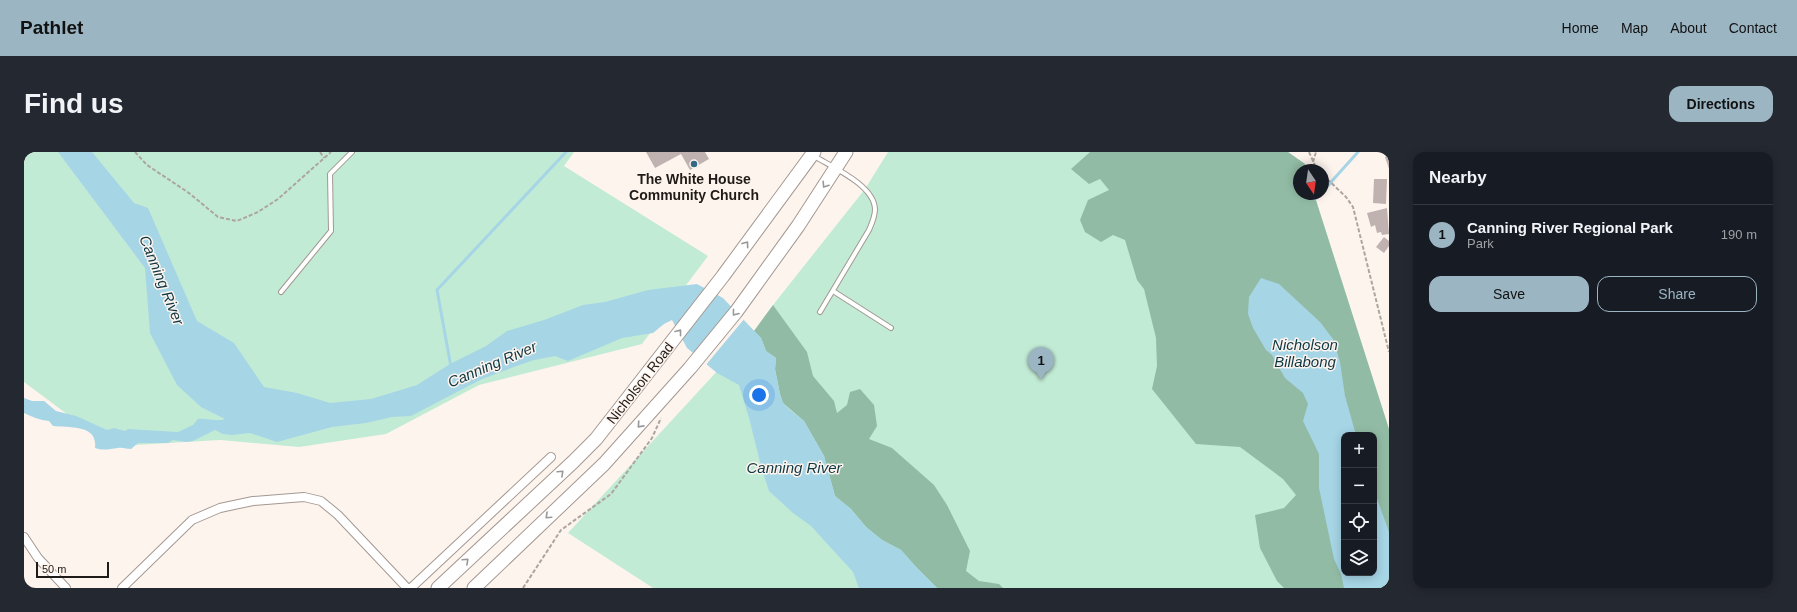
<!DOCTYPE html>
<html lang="en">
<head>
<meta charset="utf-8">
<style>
	:root { --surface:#171b24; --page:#242831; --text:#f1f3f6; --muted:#9ea1a6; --line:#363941; --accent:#9cb5c3 }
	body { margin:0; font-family:Helvetica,sans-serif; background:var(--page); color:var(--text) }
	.controls { position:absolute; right:12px; bottom:12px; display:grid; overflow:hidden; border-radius:8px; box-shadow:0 2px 10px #0003 }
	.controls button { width:36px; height:36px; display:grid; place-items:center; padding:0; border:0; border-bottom:1px solid var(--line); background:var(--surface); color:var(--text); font:20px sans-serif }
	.compass { position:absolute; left:1269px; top:12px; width:36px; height:36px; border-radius:50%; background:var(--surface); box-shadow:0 2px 10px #0003; rotate:167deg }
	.scale { position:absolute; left:12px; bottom:10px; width:73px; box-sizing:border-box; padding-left:4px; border:2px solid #1f1b18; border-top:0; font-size:11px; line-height:14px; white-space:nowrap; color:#1f1b18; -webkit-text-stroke:3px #fef4ee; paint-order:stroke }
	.you { position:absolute; left:735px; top:243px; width:14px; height:14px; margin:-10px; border:3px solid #fff; border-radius:50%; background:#1a73e8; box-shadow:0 0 0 6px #1a73e833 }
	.badge { display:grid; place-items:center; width:26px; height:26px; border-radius:50%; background:var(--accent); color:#111; font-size:13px; font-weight:700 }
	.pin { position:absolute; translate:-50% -33px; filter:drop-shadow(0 1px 2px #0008) }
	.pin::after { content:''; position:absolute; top:21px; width:14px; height:12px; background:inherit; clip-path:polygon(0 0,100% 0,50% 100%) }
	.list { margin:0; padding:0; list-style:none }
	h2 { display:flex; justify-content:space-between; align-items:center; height:52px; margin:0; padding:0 16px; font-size:17px }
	h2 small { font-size:13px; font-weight:400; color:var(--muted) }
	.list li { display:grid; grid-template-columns:26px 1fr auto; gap:12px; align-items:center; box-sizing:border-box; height:60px; padding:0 16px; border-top:1px solid var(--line) }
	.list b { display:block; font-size:15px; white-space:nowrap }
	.list p { margin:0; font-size:13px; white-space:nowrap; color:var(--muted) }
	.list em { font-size:13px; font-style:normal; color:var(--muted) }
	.actions { display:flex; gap:8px; padding:12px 16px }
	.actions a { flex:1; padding:9px 0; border:1px solid var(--accent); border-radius:12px; text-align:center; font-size:14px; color:var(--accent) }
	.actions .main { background:var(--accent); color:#111 }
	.icon { flex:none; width:22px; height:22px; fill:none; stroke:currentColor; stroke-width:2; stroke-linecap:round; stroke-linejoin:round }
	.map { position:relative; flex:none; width:1365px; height:436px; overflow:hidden; border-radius:12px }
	header { display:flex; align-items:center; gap:24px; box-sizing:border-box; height:56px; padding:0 20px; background:var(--accent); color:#111 }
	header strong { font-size:19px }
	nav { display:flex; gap:22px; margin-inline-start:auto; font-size:14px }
	.intro { display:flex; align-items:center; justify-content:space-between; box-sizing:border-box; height:96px; padding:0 24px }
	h1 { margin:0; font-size:28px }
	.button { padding:10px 18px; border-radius:12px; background:var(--accent); color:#111; font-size:14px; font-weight:700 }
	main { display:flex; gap:24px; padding:0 24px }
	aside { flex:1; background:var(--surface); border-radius:12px; box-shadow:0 2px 10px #0003 }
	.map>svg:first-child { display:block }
</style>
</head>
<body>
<header>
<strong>Pathlet</strong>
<nav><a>Home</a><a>Map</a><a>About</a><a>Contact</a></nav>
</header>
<div class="intro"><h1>Find us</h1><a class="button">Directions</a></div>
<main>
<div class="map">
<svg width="1365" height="436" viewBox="0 0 1365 436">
	<rect width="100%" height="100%" fill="#fef4ee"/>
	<!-- green -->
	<g fill="#c2ebd5" fill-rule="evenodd">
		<polygon points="0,0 550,0 540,14 684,104 618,192 455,233 362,282 275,295 196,288 111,293 63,277 0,230"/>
		<path d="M864 0H1264L1281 12 1283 18H1275V42H1290L1365 277V436H629L544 381 730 179 749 153 841 37ZM1320 283H1350V421H1320Z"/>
	</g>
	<!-- forest -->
	<g fill="#92bba5" fill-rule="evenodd">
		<path d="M1066 0H1264L1281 12 1283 18H1275V42H1290L1365 277V436H1260L1253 429 1236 396 1231 363 1260 356 1272 343 1259 327 1216 295 1172 292 1128 237 1133 214 1132 186 1120 137 1113 128 1101 88 1089 83 1077 90 1061 80 1056 68 1064 48 1085 38 1076 27 1065 32 1047 17ZM1320 283H1350V421H1320Z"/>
		<polygon points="749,153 783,200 789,224 810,249 813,261 823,253 826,240 836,237 850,253 853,274 845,287 868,296 910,333 923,353 946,399 942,419 955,429 975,432 979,436 913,436 892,415 877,398 858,388 842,375 827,357 811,344 800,304 780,269 759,251 756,242 751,217 752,206 742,199 737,186 730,179"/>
	</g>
	<!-- water -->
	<g fill="#a6d5e6">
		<path d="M34 0H68L110 51 124 56 173 169 210 191 240 235 273 241 306 251 347 247 393 233 426 212 462 194 483 179 520 168 559 153 581 150 624 138 673 132 699 146 737 186 742 199 752 206 751 217 756 242 759 251 766 258 780 269 800 304 811 344 827 357 842 375 858 388 877 398 892 415 913 436H835L829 420 787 374 769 361 745 339 737 314 725 266 715 233 693 221 663 196 648 168 640 172 629 181 598 186 544 209 531 204 510 208 487 216 456 228 387 264 368 265 342 271 308 275 253 290 226 281 208 283 199 282 191 278 169 289 162 290 149 288 144 291H114L107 297C103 297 98 295 94 296 85 297 80 299 71 296 74 272 45 276 29 274L25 269C16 268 8 265 0 261V246L8 249H20L32 259 52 264 83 278 90 276 101 279 104 277 154 280 169 273 174 267C184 266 192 270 201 267L177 255 153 233 126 181 121 116Z"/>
		<polygon points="1237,126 1255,132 1296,170 1309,187 1316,210 1321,244 1332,283 1320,283 1320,421 1350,421 1350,338 1365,380 1365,436 1320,436 1317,422 1310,407 1295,336 1295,302 1279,269 1284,252 1279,241 1261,226 1248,203 1242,198 1229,176 1224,162 1225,145"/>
	</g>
	<!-- pier -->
	<polygon fill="#fef4ee" points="709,153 721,166 681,214 668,203"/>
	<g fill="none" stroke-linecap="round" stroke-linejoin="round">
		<!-- stream -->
		<g stroke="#a6d5e6" stroke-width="3">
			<polyline points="1299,39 1334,0"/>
			<polyline points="1291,47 1296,42"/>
			<polyline points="427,215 413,138 542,0"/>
		</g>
	</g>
	<!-- building -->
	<g fill="#c0b2b0">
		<polygon points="622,0 681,0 685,7 666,18 657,2 631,16"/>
		<polygon points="1365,3 1365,17 1361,5"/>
		<polygon points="1350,27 1363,27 1362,52 1349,51"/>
		<polygon points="1363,56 1365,82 1358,83 1357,80 1353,81 1351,73 1347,75 1343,61"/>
		<polygon points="1360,85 1365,89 1365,94 1360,101 1352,95"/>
	</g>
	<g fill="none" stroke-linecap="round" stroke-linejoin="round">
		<!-- service casing -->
		<g stroke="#a39891" stroke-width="6">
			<g id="service">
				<path d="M790 4C808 15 850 33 851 57 851 65 848 71 845 78L796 160"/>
				<polyline points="809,139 867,176"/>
				<polyline points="257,140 307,79 306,22 328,0"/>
			</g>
		</g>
		<!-- minor casing -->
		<g stroke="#a39891" stroke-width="10">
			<g id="minor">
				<polyline points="0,385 14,406 42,436"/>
				<polyline points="98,436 168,368 196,356 229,349 280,345 297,349 314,363 383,436"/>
				<polyline points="387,436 527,305"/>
			</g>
		</g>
		<!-- primary casing -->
		<g stroke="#a39891" stroke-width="15">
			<g id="primary">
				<polyline points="414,436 549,310 572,287 699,124 790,0"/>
				<polyline points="450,436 580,312 666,216 712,160 774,74 822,0"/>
			</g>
		</g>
		<!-- path -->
		<g stroke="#ada5a0" stroke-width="2" stroke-dasharray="4 2" stroke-linecap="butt">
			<polyline points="111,0 123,13 165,41 194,65 213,69 234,60 254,47 307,0"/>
			<polyline points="296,0 300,6"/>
			<polyline points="1285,0 1293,18"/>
			<polyline points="1289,10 1292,0"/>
			<polyline points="1299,23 1322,45 1329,55 1365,200"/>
			<polyline points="499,436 537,378 587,342 628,286 637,266"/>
		</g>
		<!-- service -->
		<use href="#service" stroke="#fff" stroke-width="4"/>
		<!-- minor -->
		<use href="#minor" stroke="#fff" stroke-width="8"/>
		<!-- primary -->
		<use href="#primary" stroke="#fff" stroke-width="13"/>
	</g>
	<!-- one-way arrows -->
	<defs><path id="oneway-chevron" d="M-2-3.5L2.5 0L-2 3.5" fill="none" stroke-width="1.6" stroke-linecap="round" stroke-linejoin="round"/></defs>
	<g stroke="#9a9897">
		<use href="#oneway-chevron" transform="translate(801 33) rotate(123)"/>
		<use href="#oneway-chevron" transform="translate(722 92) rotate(-54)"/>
		<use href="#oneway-chevron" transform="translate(711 161) rotate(128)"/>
		<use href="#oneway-chevron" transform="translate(655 180) rotate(-52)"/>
		<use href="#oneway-chevron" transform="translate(616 273) rotate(132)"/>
		<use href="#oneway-chevron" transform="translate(537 321) rotate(-43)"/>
		<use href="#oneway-chevron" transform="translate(524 364) rotate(137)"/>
		<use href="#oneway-chevron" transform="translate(442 409) rotate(-43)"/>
	</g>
	<!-- markers -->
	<circle fill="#336a85" stroke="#fef4ee" stroke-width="1.5" cx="670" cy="12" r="4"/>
	<g text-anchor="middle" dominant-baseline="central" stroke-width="3" stroke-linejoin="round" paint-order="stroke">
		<!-- poi labels -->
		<g font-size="14" font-weight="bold" fill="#1f1b18" stroke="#fef4ee">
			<text x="670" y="27">The White House<tspan x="670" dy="16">Community Church</tspan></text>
		</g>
		<!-- street labels -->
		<g font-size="14" fill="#1f1b18" stroke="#fef4ee">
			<text transform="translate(616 231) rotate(-52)">Nicholson Road</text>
		</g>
		<!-- water labels -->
		<g font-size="15" font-style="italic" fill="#0d3845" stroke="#fef4ee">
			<text transform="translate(138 128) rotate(68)">Canning River</text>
			<text x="1281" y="192">Nicholson<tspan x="1281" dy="17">Billabong</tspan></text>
			<text transform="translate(468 212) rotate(-23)">Canning River</text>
			<text x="770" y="315">Canning River</text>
		</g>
	</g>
</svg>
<div class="controls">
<button>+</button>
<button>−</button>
<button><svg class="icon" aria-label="locate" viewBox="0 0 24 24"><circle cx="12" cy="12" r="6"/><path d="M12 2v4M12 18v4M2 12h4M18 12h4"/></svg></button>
<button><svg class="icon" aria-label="layers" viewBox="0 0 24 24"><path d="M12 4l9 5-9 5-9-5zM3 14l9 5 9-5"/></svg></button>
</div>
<svg class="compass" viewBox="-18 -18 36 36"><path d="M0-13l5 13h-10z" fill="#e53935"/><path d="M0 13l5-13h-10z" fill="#9ea1a6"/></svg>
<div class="scale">50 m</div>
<div class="you"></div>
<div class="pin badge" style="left:1017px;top:228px">1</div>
</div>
<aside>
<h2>Nearby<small></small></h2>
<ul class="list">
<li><span class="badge">1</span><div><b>Canning River Regional Park</b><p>Park</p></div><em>190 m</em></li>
</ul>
<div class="actions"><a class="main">Save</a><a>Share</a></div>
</aside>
</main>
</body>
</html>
